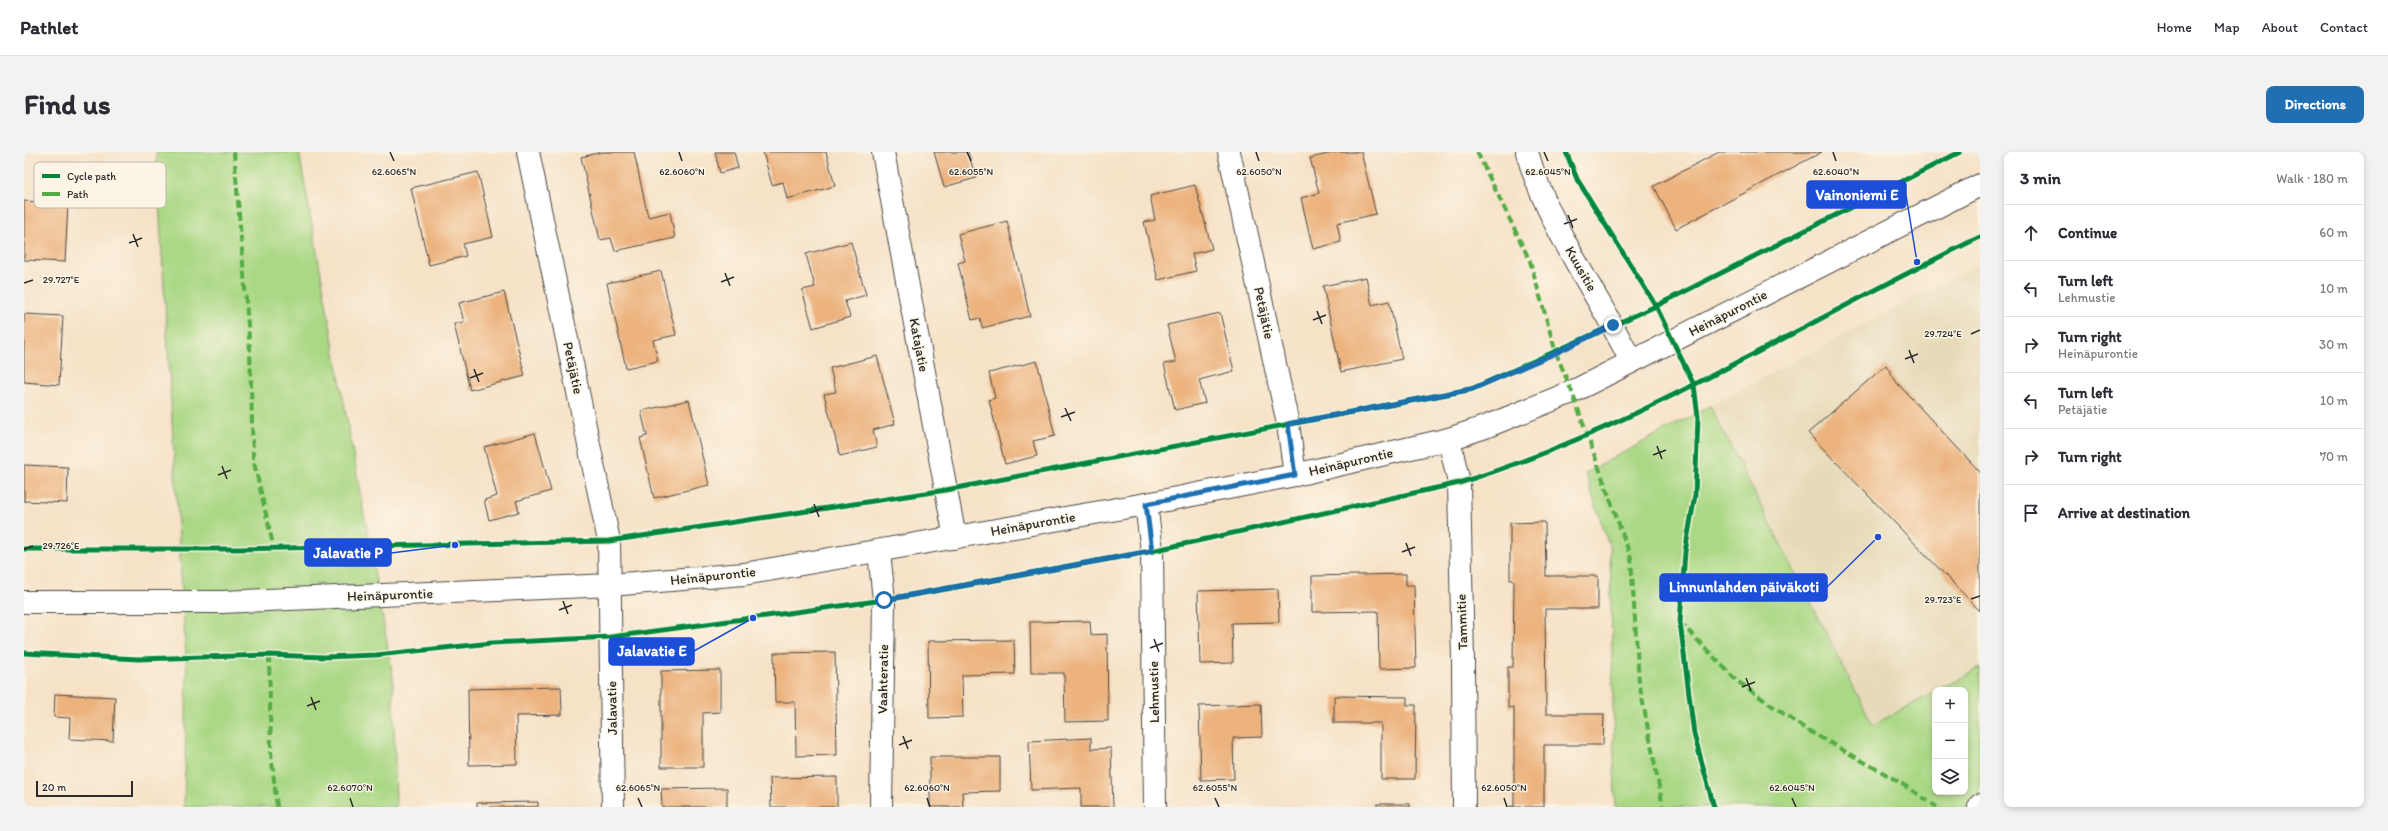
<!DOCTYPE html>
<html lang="en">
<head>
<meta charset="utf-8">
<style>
	:root { --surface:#fff; --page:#f2f2f3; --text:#2b2b33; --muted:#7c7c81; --line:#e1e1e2; --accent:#1f6fb2 }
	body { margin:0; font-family:Itim,sans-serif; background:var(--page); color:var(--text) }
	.controls { position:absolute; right:12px; bottom:12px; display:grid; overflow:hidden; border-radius:8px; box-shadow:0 2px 6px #0003 }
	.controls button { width:36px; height:36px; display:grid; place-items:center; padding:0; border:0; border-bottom:1px solid var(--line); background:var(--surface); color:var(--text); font:20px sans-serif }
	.scale { position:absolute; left:12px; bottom:10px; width:97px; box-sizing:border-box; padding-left:4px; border:2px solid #2b2b2b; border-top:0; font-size:11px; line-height:14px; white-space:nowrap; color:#2b2b2b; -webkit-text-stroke:3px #fcf5e5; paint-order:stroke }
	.stop { position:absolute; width:12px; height:12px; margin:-9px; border:3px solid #1f6fb2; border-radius:50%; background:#fff }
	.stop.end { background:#1f6fb2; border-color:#fff; box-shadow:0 1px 4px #0008 }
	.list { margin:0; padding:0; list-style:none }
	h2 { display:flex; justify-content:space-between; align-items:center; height:52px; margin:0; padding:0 16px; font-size:17px }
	h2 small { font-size:13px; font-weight:400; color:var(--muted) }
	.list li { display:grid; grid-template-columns:26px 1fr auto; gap:12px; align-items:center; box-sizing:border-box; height:56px; padding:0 16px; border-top:1px solid var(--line) }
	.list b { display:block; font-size:15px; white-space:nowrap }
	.list p { margin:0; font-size:13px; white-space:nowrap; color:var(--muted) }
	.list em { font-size:13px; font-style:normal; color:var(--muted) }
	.icon { flex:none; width:22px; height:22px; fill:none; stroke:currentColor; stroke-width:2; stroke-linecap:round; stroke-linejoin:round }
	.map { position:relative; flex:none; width:1956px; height:655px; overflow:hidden; border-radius:8px }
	header { display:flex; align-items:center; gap:24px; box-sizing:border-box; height:56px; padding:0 20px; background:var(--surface); border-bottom:1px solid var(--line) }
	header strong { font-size:19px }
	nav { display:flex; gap:22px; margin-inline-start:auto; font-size:14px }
	.intro { display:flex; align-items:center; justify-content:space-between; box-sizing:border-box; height:96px; padding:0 24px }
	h1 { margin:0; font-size:28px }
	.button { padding:10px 18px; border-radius:8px; background:var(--accent); color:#fff; font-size:14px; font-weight:700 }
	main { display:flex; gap:24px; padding:0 24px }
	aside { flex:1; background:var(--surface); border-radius:8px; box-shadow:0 2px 6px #0003 }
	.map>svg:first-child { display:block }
</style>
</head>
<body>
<header>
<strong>Pathlet</strong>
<nav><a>Home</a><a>Map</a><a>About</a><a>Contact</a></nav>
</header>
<div class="intro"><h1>Find us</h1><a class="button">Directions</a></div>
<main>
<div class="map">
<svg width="1956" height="655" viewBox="0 0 1956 655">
	<rect width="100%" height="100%" fill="#fcf5e5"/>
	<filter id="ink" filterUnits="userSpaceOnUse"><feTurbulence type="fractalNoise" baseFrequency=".025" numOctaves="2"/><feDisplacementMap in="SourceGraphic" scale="8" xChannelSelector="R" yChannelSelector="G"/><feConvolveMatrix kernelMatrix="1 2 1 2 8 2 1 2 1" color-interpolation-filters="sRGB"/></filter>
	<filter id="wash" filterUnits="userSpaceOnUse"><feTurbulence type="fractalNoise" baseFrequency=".012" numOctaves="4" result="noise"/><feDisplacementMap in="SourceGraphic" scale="16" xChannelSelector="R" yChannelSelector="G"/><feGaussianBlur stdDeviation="0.9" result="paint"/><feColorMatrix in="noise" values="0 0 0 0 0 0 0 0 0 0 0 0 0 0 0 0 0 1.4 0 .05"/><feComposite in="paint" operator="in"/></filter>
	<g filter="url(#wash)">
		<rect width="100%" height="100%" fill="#f6e2c7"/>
		<!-- built -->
		<polygon fill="#e7daba" points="1956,111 1956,516 1915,538 1911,538 1911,540 1849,573 1686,254"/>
		<!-- green -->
		<g fill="#aad885" stroke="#6a8258">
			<polygon points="132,0 275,0 369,524 372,655 160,655 163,522"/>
			<polygon points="1686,254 1849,573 1911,540 1911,640 1941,640 1941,538 1915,538 1956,516 1956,655 1591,655 1586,396 1561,321"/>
		</g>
		<g id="blocks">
			<!-- building -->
			<g fill="#ecb37f">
				<polygon points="578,0 610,0 624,65 646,60 651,86 591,99 587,86 576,88 557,5"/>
				<polygon points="691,0 710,0 714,16 696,21"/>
				<polygon points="739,0 802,0 811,34 763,47 759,30 748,33"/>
				<polygon points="910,0 944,0 952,26 920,35"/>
				<polygon points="1313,0 1337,0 1352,62 1313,71 1317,90 1289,97 1277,46 1295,41 1286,6"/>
				<polygon points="1695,0 1798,0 1652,77 1630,34"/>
				<polygon points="454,20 469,85 439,92 442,104 405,113 387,36"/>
				<polygon points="1171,33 1188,97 1168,102 1172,119 1134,128 1120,70 1131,68 1126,44"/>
				<polygon points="0,49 44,52 41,110 0,108"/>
				<polygon points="983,69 1006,164 958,176 956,166 948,168 934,111 941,109 934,82"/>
				<polygon points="827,90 842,143 821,149 826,165 789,176 778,138 791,135 782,102"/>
				<polygon points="637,119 652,183 629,188 634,209 602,216 583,131"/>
				<polygon points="1342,125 1348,153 1365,149 1378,207 1317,220 1299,134"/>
				<polygon points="480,140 501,224 446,238 430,172 440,170 435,151"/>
				<polygon points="1196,161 1210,219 1175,228 1181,251 1151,258 1140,212 1152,210 1143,173"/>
				<polygon points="0,162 39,164 35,233 0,230"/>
				<polygon points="853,204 871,272 849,278 853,295 816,304 800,242 812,240 806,216"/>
				<polygon points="1013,209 1031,284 1009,289 1013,304 981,312 965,248 971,246 965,221"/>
				<polygon points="1862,213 1873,231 1956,320 1956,459 1784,281"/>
				<polygon points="665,248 685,333 630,346 616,286 623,284 617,259"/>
				<polygon points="511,281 527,339 492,349 495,360 465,368 460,348 473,344 460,295"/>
				<polygon points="0,313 44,315 43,351 0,349"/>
				<polygon points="1521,370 1522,424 1574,424 1574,457 1521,457 1522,562 1580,562 1579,593 1520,593 1520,655 1484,655 1490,654 1490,555 1484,556 1484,515 1489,515 1490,428 1486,428 1486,371"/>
				<polygon points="1382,422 1382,433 1390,433 1392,516 1355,517 1354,459 1288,460 1288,424"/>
				<polygon points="1254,437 1255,470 1208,471 1209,511 1176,512 1174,439"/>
				<polygon points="1066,469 1067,483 1083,482 1084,569 1041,570 1040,521 1007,521 1006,470"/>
				<polygon points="990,488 991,522 938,523 939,565 905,566 904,489"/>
				<polygon points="811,500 813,603 772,604 771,550 751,550 750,501"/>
				<polygon points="696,518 696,560 679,561 679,615 637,615 637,519"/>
				<polygon points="537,535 538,563 492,564 493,612 445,613 444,537"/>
				<polygon points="31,542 91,545 89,589 45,587 46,566 30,565"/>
				<polygon points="1310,544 1383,545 1383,553 1392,553 1391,627 1357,627 1357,571 1310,571"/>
				<polygon points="1237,552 1238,585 1209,586 1210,627 1177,628 1175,554"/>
				<polygon points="1067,586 1067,597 1087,596 1089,655 1057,655 1057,636 1007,638 1005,589"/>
				<polygon points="906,605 976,605 976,639 938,640 939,655 906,655"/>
				<polygon points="813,625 813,655 747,655 746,626"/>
				<polygon points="703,636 703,655 638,655 637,637"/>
				<polygon points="514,650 514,655 453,655 453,651"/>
				<rect x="1353" y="652" width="33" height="3"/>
			</g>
		</g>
	</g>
	<g filter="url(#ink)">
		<use href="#blocks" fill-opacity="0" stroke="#494642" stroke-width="1"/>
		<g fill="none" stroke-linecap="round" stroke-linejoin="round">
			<!-- minor casing -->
			<g stroke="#494642" stroke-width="24">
				<g id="minor">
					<polyline points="504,0 585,389 589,655"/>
					<polyline points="859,0 931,386"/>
					<polyline points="1205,0 1264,272 1271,323"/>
					<path d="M1503 0C1524 75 1573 140 1607 209"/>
					<polyline points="1425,287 1435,331 1439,509 1440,655"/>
					<polyline points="1122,352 1128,399 1131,655"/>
					<polyline points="855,400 860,448 857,655"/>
					<polyline points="0,450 198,450 586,433 720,422 1122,352 1271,323 1425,287 1461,275 1548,240 1956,33"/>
					<polyline points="1955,655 1956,653"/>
				</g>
			</g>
			<!-- minor -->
			<use href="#minor" stroke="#fff" stroke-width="22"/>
			<!-- quiet -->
			<g stroke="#54ab44" stroke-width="4" stroke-dasharray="8 4" stroke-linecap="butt">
				<polyline points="210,0 226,198 229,306 250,397"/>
				<polyline points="1453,0 1506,109 1532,201 1548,240 1607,406 1615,530 1639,655"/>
				<polyline points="1656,470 1713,529 1780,576 1872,628 1913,655"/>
				<polyline points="245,503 247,601 253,655"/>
			</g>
			<!-- cycleway casing -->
			<g stroke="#fcf5e5" stroke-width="8">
				<g id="cycleway">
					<polyline points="1542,0 1553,27 1632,154 1670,233 1674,265 1671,343 1661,400 1656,470 1670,582 1690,655"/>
					<polyline points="0,397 214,397 585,389 922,338 1448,237 1632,154 1936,0"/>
					<path d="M0 501 114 507 245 503 300 505 352 503 468 491 587 485 860 448 1128 399 1435 331C1619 274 1783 168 1956 85"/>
				</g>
			</g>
			<!-- cycleway -->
			<use href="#cycleway" stroke="#00873e" stroke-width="5"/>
		</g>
	</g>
	<g fill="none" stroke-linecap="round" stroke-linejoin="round" filter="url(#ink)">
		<!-- route -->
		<polyline stroke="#1f6fb2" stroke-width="5" points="860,448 1128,399 1122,352 1271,323 1264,272 1448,237 1532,201 1589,173"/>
	</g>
	<!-- ticks -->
	<path fill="none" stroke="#2b2b2b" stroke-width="1.5" d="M366 0 370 9M655 0 658 9M943 0 947 9M1232 0 1235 9M1520 0 1524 9M1809 0 1812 9M1544 63 1549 76M1540 72 1553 67M109 82 114 95M105 91 118 86M701 121 706 134M697 130 710 125M0 131 9 128M1293 159 1298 172M1289 168 1302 163M1947 182 1956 178M1885 198 1890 211M1881 207 1894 202M450 217 455 230M446 226 459 221M1041 256 1047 269M1037 265 1051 260M1633 294 1638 307M1629 303 1642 298M198 314 203 327M194 323 207 318M790 352 795 365M786 361 799 356M1382 391 1387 404M0 397 9 394M1378 400 1391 395M1947 447 1956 444M539 449 544 462M535 458 548 453M1130 487 1135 500M1126 496 1139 491M1722 526 1727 539M1718 535 1731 530M287 545 292 558M283 554 296 549M879 584 884 597M875 593 888 588M326 646 329 655M614 646 618 655M903 646 906 655M1191 646 1195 655M1480 646 1483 655M1768 646 1772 655"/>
	<g text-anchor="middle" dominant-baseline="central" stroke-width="3" stroke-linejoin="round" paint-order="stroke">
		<!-- street labels -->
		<g font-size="14" fill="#2b2b2b" stroke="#fcf5e5">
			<text transform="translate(1557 117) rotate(60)">Kuusitie</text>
			<text transform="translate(1240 161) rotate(78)">Petäjätie</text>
			<text transform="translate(1704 161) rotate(-27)">Heinäpurontie</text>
			<text transform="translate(895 193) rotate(79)">Katajatie</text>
			<text transform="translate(549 216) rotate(78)">Petäjätie</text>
			<text transform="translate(1327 310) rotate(-13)">Heinäpurontie</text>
			<text transform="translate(1009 372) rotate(-10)">Heinäpurontie</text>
			<text transform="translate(689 424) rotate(-6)">Heinäpurontie</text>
			<text transform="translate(366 443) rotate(-2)">Heinäpurontie</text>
			<text transform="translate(1438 470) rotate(-92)">Tammitie</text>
			<text transform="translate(859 527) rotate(-89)">Vaahteratie</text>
			<text transform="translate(1130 540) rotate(-91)">Lehmustie</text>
			<text transform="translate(588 556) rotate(-91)">Jalavatie</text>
		</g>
	</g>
	<!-- legend -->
	<rect x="10" y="10" width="132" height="46" rx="6" fill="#fcf5e5" stroke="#bdb8ad" stroke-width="1"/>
	<rect x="18" y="22" width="18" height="4" fill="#00873e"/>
	<rect x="18" y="40" width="18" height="4" fill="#54ab44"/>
	<g font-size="11" fill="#2b2b2b">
		<text x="43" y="28">Cycle path</text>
		<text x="43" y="46">Path</text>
	</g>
	<g font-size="10" text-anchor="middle" fill="#2b2b2b" stroke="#fcf5e5" stroke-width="3" stroke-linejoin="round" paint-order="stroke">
		<text x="370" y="23">62.6065°N</text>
		<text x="658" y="23">62.6060°N</text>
		<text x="947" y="23">62.6055°N</text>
		<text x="1235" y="23">62.6050°N</text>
		<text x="1812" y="23">62.6040°N</text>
		<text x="1524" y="23">62.6045°N</text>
		<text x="37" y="131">29.727°E</text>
		<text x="1919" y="185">29.724°E</text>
		<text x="37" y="397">29.726°E</text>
		<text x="1919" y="451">29.723°E</text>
		<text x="326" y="639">62.6070°N</text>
		<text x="614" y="639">62.6065°N</text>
		<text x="903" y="639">62.6060°N</text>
		<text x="1191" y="639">62.6055°N</text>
		<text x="1480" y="639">62.6050°N</text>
		<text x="1768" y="639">62.6045°N</text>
	</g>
	<!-- callouts -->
	<path fill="none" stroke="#1d4ed8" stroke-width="1.5" d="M1893 110L1882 43M431 393L367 401M1854 385L1803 435M729 466L670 499"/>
	<g fill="#1d4ed8" stroke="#fcf5e5" stroke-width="1.5">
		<circle cx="1893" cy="110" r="4"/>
		<circle cx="431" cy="393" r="4"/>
		<circle cx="1854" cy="385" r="4"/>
		<circle cx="729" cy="466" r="4"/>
	</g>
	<g fill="#1d4ed8" stroke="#1d4ed8" stroke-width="1.5">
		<rect x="1783" y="29" width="99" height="27" rx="4"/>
		<rect x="281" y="387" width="86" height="27" rx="4"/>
		<rect x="1636" y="422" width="167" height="27" rx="4"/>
		<rect x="585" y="486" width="85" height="27" rx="4"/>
	</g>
	<g font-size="15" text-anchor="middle" font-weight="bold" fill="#fff">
		<text x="1833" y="48">Vainoniemi E</text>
		<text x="324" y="406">Jalavatie P</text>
		<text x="1720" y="440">Linnunlahden päiväkoti</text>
		<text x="628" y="504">Jalavatie E</text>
	</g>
</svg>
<div class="controls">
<button>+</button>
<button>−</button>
<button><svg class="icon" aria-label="layers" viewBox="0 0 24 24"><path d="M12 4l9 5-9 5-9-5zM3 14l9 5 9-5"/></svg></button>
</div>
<div class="scale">20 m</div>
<div class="stop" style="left:860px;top:448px"></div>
<div class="stop end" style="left:1589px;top:173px"></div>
</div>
<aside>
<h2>3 min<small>Walk · 180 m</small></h2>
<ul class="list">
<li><svg class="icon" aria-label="ahead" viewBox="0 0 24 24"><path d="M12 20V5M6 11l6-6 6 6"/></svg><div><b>Continue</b></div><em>60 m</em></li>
<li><svg class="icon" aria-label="left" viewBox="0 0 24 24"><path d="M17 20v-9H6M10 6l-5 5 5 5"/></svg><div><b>Turn left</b><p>Lehmustie</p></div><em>10 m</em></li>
<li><svg class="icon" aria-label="right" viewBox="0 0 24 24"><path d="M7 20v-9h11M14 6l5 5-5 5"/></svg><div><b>Turn right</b><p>Heinäpurontie</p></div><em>30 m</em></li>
<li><svg class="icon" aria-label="left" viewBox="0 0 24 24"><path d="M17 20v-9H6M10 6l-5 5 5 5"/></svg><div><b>Turn left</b><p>Petäjätie</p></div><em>10 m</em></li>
<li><svg class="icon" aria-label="right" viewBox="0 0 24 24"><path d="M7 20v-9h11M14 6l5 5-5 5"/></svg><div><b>Turn right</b></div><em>70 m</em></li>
<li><svg class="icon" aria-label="arrive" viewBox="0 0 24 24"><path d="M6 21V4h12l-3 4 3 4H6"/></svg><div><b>Arrive at destination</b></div></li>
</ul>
</aside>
</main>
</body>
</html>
